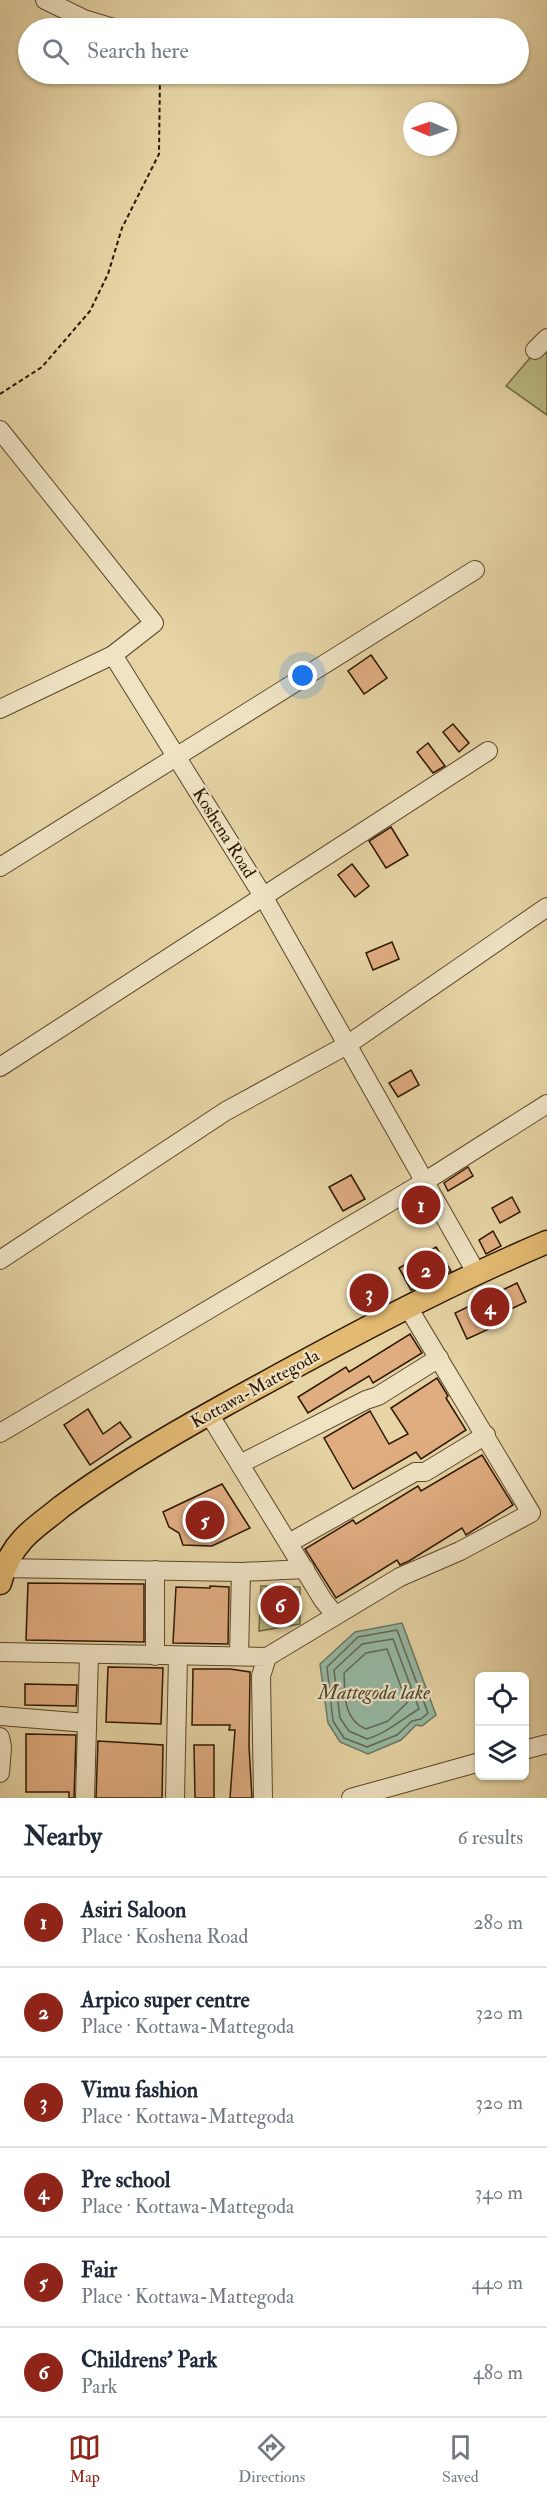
<!DOCTYPE html>
<html lang="en">
<head>
<meta charset="utf-8">
<style>
	:root { --surface:#fff; --page:#f6f6f7; --text:#1f2937; --muted:#747a83; --line:#e0e1e3; --accent:#8f2418 }
	body { margin:0; font-family:"IM FELL Double Pica",serif; background:var(--page); color:var(--text) }
	.controls { position:absolute; right:18px; bottom:18px; display:grid; overflow:hidden; border-radius:9px; box-shadow:0 2px 4px #0004 }
	.controls button { width:54px; height:54px; display:grid; place-items:center; padding:0; border:0; border-bottom:2px solid var(--line); background:var(--surface); color:var(--text); font:30px sans-serif }
	.compass { position:absolute; left:403px; top:102px; width:54px; height:54px; border-radius:50%; background:var(--surface); box-shadow:0 2px 4px #0004; rotate:272deg }
	.you { position:absolute; left:303px; top:676px; width:21px; height:21px; margin:-15px; border:4px solid #fff; border-radius:50%; background:#1a73e8; box-shadow:0 0 0 9px #1a73e833 }
	.badge { display:grid; place-items:center; width:39px; height:39px; border-radius:50%; background:var(--accent); color:#fff; font-size:20px; font-weight:700 }
	.pin { position:absolute; translate:-50% -50%; border:3px solid #fff; box-shadow:0 2px 6px #0006 }
	.list { margin:0; padding:0; list-style:none }
	h2 { display:flex; justify-content:space-between; align-items:center; height:78px; margin:0; padding:0 24px; font-size:26px }
	h2 small { font-size:20px; font-weight:400; color:var(--muted) }
	.list li { display:grid; grid-template-columns:39px 1fr auto; gap:18px; align-items:center; box-sizing:border-box; height:90px; padding:0 24px; border-top:2px solid var(--line) }
	.list b { display:block; font-size:22px; white-space:nowrap }
	.list p { margin:0; font-size:20px; white-space:nowrap; color:var(--muted) }
	.list em { font-size:20px; font-style:normal; color:var(--muted) }
	.icon { flex:none; width:33px; height:33px; fill:none; stroke:currentColor; stroke-width:2; stroke-linecap:round; stroke-linejoin:round }
	.map { position:relative; flex:none; width:547px; height:1798px; overflow:hidden }
	.search { position:absolute; background:var(--surface); box-shadow:0 2px 4px #0004; left:18px; right:18px; top:18px; height:66px; display:flex; align-items:center; gap:15px; box-sizing:border-box; padding:0 21px; border-radius:33px; color:var(--muted); font-size:22px }
	.sheet { height:618px; background:var(--surface) }
	nav { display:flex; justify-content:space-around; align-items:center; box-sizing:border-box; height:84px; border-top:2px solid var(--line); background:var(--surface); font-size:16px; color:var(--muted) }
	nav a { display:grid; justify-items:center; gap:3px }
	nav .on { color:var(--accent) }
	.map>svg:first-child { display:block }
</style>
</head>
<body>
<div class="map">
<svg width="547" height="1798" viewBox="0 0 547 1798">
	<rect width="100%" height="100%" fill="#e6d4a5"/>
	<filter id="stains"><feTurbulence type="fractalNoise" baseFrequency=".00333" numOctaves="4"/><feColorMatrix values="0 0 0 0 .2 0 0 0 0 .09 0 0 0 0 .02 0 0 0 .5 -.17"/></filter>
	<radialGradient id="worn" r=".72"><stop offset=".6" stop-color="#630" stop-opacity="0"/><stop offset="1" stop-color="#630" stop-opacity=".3"/></radialGradient>
	<!-- green -->
	<g fill="#bbbb82" stroke="#746941" stroke-width="1.5">
		<polygon points="547,338 547,415 506,386"/>
		<polygon points="261,1586 300,1587 300,1624 259,1631"/>
	</g>
	<!-- water -->
	<polygon fill="#96b8a4" stroke="#6c7862" stroke-width="1.5" points="402,1623 436,1715 422,1726 416,1725 401,1740 368,1754 340,1742 328,1723 320,1664 355,1632"/>
	<g fill="none" stroke-linecap="round" stroke-linejoin="round">
		<!-- shore -->
		<g stroke="#626852" stroke-width="1.5">
			<polygon points="397,1630 428,1713 421,1719 412,1721 397,1735 367,1747 344,1738 333,1721 327,1667 358,1637"/>
			<path d="M393 1639 419 1709C402 1719 387 1733 367 1739L349 1731 340 1718 334 1670 362 1644Z"/>
			<path d="M387 1649 407 1703 388 1721 366 1729C343 1720 345 1695 344 1673L366 1653Z"/>
		</g>
	</g>
	<!-- building -->
	<g fill="#e0ad81" stroke="#2d1700" stroke-width="1.5">
		<polygon points="371,655 387,678 364,694 348,671"/>
		<polygon points="453,724 469,743 459,752 443,732"/>
		<polygon points="428,743 445,766 433,773 417,752"/>
		<polygon points="391,827 408,855 386,868 369,841"/>
		<polygon points="352,864 369,886 355,897 338,875"/>
		<polygon points="392,942 399,959 373,970 366,953"/>
		<polygon points="411,1070 419,1085 398,1097 389,1083"/>
		<polygon points="468,1167 473,1176 448,1191 444,1183"/>
		<polygon points="351,1175 365,1199 343,1211 329,1187"/>
		<polygon points="512,1197 520,1212 500,1223 492,1208"/>
		<polygon points="493,1231 501,1246 486,1254 479,1240"/>
		<polygon points="436,1247 451,1271 411,1290 399,1268"/>
		<polygon points="369,1279 383,1299 367,1307 356,1287"/>
		<polygon points="517,1283 526,1302 485,1321 489,1329 467,1339 455,1313"/>
		<polygon points="410,1334 422,1353 373,1383 369,1376 308,1413 298,1397 346,1367 349,1372"/>
		<polygon points="437,1378 448,1396 446,1398 466,1430 421,1459 416,1452 353,1489 324,1438 370,1411 389,1444 408,1434 391,1408"/>
		<polygon points="88,1409 103,1434 120,1422 131,1437 90,1465 64,1425"/>
		<polygon points="482,1455 513,1505 466,1535 462,1528 409,1561 400,1565 397,1560 336,1598 305,1549 353,1520 356,1524 418,1486 421,1491"/>
		<polygon points="222,1484 250,1528 212,1546 183,1545 179,1533 169,1527 163,1512"/>
		<polygon points="28,1583 144,1584 144,1642 26,1640"/>
		<polygon points="210,1586 229,1587 228,1644 173,1643 176,1587 210,1588"/>
		<polygon points="108,1667 163,1668 161,1724 106,1722"/>
		<polygon points="193,1669 230,1669 250,1672 249,1746 252,1798 230,1798 235,1730 229,1730 230,1725 192,1725"/>
		<polygon points="25,1684 77,1685 76,1706 25,1705"/>
		<polygon points="26,1734 76,1735 74,1798 69,1798 69,1792 26,1792"/>
		<polygon points="98,1741 163,1745 162,1798 96,1798"/>
		<polygon points="194,1745 214,1745 214,1798 195,1798"/>
	</g>
	<g fill="none" stroke-linecap="round" stroke-linejoin="round">
		<!-- minor casing -->
		<g stroke="#5b4629" stroke-width="20">
			<g id="minor">
				<polyline points="45,0 84,19 114,28"/>
				<polyline points="535,350 547,338"/>
				<polyline points="0,430 154,623 113,655 263,896 477,1274"/>
				<polyline points="0,709 113,655"/>
				<polyline points="0,867 475,570"/>
				<polyline points="0,1067 488,751"/>
				<polyline points="0,1260 226,1111 347,1045 547,907"/>
				<polyline points="209,1414 323,1600 335,1615"/>
				<polyline points="0,1433 424,1182 547,1104"/>
				<polyline points="240,1464 366,1400 378,1396 439,1358"/>
				<polyline points="289,1543 415,1472 425,1472 486,1435"/>
				<polyline points="0,1568 241,1572 305,1569"/>
				<polyline points="0,1652 267,1657 261,1676 263,1798"/>
				<polyline points="155,1656 155,1570"/>
				<polyline points="239,1656 241,1572"/>
				<polyline points="267,1657 400,1577 460,1551 531,1513 409,1309"/>
				<polyline points="0,1716 87,1723"/>
				<polyline points="0,1737 2,1747 0,1773"/>
				<polyline points="524,1750 547,1744"/>
				<polyline points="85,1798 89,1655"/>
				<polyline points="175,1798 178,1656"/>
				<polyline points="351,1798 480,1762"/>
			</g>
		</g>
		<!-- major casing -->
		<g stroke="#2d1700" stroke-width="25">
			<path id="major" d="M0 1583C4 1567 11 1552 23 1539 34 1527 48 1518 61 1507 112 1469 167 1437 223 1406 328 1348 436 1289 547 1242"/>
		</g>
		<!-- path -->
		<polyline stroke="#2d1700" stroke-width="2" stroke-dasharray="4.5 3" stroke-linecap="butt" points="0,394 42,367 90,311 108,274 122,228 159,154 160,74"/>
		<!-- minor -->
		<use href="#minor" stroke="#efe3c4" stroke-width="18"/>
		<!-- major -->
		<use href="#major" stroke="#e3ba72" stroke-width="22"/>
	</g>
	<g text-anchor="middle" dominant-baseline="central" stroke-width="4.5" stroke-linejoin="round" paint-order="stroke">
		<!-- street labels -->
		<g font-size="18" fill="#2d1700" stroke="#efe3c4">
			<text transform="translate(224 833) rotate(58)">Koshena Road</text>
			<text transform="translate(255 1389) rotate(-29)">Kottawa-Mattegoda</text>
		</g>
		<!-- water labels -->
		<g font-size="20" font-style="italic" fill="#4c4731" stroke="#efe3c4">
			<text x="374" y="1692">Mattegoda lake</text>
		</g>
	</g>
	<rect width="100%" height="100%" filter="url(#stains)"/>
	<rect width="100%" height="100%" fill="url(#worn)"/>
</svg>
<div class="controls">
<button><svg class="icon" aria-label="locate" viewBox="0 0 24 24"><circle cx="12" cy="12" r="6"/><path d="M12 2v4M12 18v4M2 12h4M18 12h4"/></svg></button>
<button><svg class="icon" aria-label="layers" viewBox="0 0 24 24"><path d="M12 4l9 5-9 5-9-5zM3 14l9 5 9-5"/></svg></button>
</div>
<svg class="compass" viewBox="-18 -18 36 36"><path d="M0-13l5 13h-10z" fill="#e53935"/><path d="M0 13l5-13h-10z" fill="#747a83"/></svg>
<div class="you"></div>
<div class="pin badge" style="left:421px;top:1205px">1</div>
<div class="pin badge" style="left:426px;top:1270px">2</div>
<div class="pin badge" style="left:369px;top:1293px">3</div>
<div class="pin badge" style="left:490px;top:1307px">4</div>
<div class="pin badge" style="left:205px;top:1520px">5</div>
<div class="pin badge" style="left:280px;top:1605px">6</div>
<div class="search"><svg class="icon" aria-label="search" viewBox="0 0 24 24"><circle cx="10" cy="10" r="6"/><path d="M15 15l6 6"/></svg>Search here</div>
</div>
<section class="sheet">
<h2>Nearby<small>6 results</small></h2>
<ul class="list">
<li><span class="badge">1</span><div><b>Asiri Saloon</b><p>Place · Koshena Road</p></div><em>280 m</em></li>
<li><span class="badge">2</span><div><b>Arpico super centre</b><p>Place · Kottawa-Mattegoda</p></div><em>320 m</em></li>
<li><span class="badge">3</span><div><b>Vimu fashion</b><p>Place · Kottawa-Mattegoda</p></div><em>320 m</em></li>
<li><span class="badge">4</span><div><b>Pre school</b><p>Place · Kottawa-Mattegoda</p></div><em>340 m</em></li>
<li><span class="badge">5</span><div><b>Fair</b><p>Place · Kottawa-Mattegoda</p></div><em>440 m</em></li>
<li><span class="badge">6</span><div><b>Childrens' Park</b><p>Park</p></div><em>480 m</em></li>
</ul>
</section>
<nav>
<a class="on"><svg class="icon" aria-label="map" viewBox="0 0 24 24"><path d="M3 6l6-2 6 2 6-2v14l-6 2-6-2-6 2zM9 4v14M15 6v14"/></svg>Map</a>
<a><svg class="icon" aria-label="directions" viewBox="0 0 24 24"><path d="M12 3l9 9-9 9-9-9zM9 14v-3h6M13 9l2 2-2 2"/></svg>Directions</a>
<a><svg class="icon" aria-label="saved" viewBox="0 0 24 24"><path d="M7 4h10v16l-5-4-5 4z"/></svg>Saved</a>
</nav>
</body>
</html>
